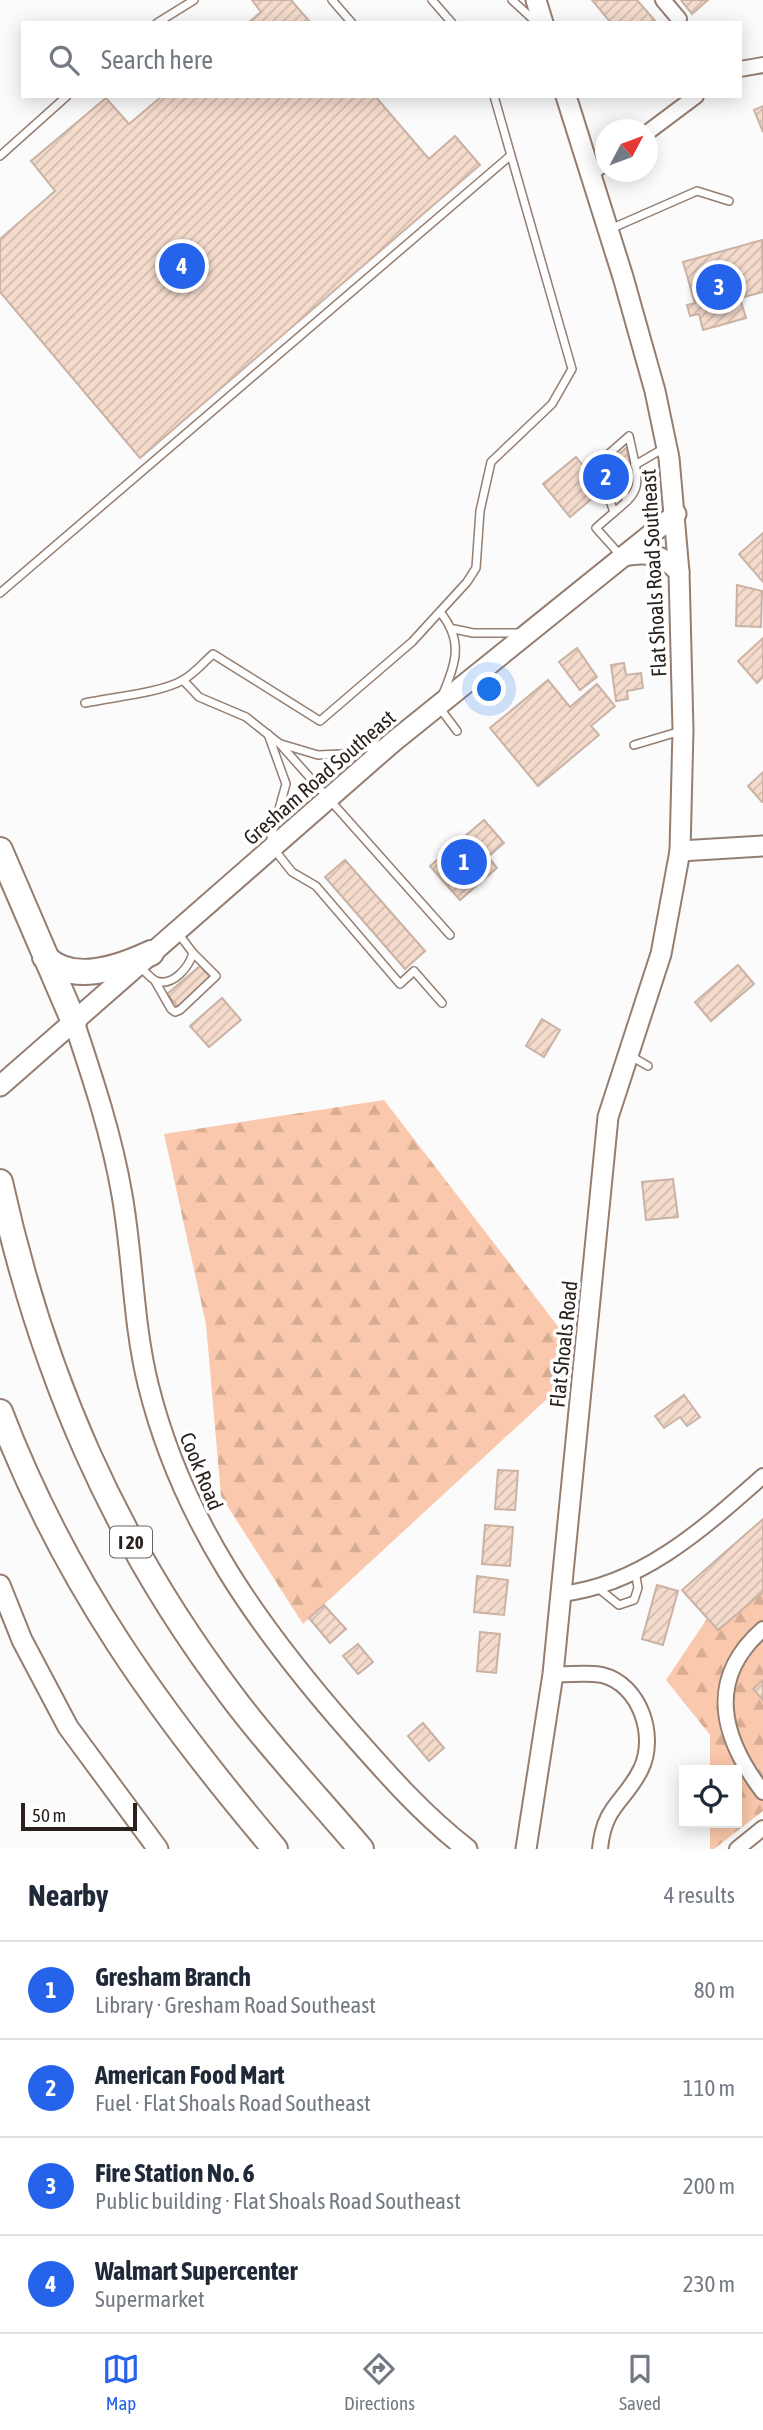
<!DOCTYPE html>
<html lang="en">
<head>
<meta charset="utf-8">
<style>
	:root { --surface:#fff; --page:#f6f6f7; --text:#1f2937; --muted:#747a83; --line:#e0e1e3; --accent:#2563eb }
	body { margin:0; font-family:"Asap Condensed",sans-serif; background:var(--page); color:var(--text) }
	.controls { position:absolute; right:21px; bottom:21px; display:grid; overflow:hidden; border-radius:0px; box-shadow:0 4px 18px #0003 }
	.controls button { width:63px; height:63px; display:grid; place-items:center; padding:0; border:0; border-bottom:2px solid var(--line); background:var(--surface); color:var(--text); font:35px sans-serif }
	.compass { position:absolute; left:595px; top:119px; width:63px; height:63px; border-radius:50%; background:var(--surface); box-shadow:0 4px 18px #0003; rotate:49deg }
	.scale { position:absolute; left:21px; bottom:18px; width:116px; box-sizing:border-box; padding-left:7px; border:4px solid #2a211c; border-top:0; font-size:19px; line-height:24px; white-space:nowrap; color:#2a211c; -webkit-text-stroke:5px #fff; paint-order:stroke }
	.you { position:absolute; left:490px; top:690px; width:24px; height:24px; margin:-18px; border:5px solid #fff; border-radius:50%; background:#1a73e8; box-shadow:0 0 0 10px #1a73e833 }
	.badge { display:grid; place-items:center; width:46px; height:46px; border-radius:50%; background:var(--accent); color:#fff; font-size:23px; font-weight:700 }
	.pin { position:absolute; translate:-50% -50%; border:4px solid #fff; box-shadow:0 2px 7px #0006 }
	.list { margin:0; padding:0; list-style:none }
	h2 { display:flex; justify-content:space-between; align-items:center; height:91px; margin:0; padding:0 28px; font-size:30px }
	h2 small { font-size:23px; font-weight:400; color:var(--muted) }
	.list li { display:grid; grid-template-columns:46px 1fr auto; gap:21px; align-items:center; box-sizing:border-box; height:98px; padding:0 28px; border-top:2px solid var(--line) }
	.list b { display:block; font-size:26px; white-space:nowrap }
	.list p { margin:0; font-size:23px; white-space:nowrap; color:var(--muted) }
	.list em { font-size:23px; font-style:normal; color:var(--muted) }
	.icon { flex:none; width:38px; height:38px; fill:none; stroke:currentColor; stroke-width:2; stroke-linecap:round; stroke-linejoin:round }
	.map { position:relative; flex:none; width:763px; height:1849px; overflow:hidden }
	.search { position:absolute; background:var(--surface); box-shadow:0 4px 18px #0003; left:21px; right:21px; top:21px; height:77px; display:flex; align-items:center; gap:18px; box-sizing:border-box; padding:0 24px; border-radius:0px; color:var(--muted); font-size:26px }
	.sheet { height:483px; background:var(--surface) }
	nav { display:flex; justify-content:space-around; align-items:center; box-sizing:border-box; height:98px; border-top:2px solid var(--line); background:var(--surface); font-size:19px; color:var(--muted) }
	nav a { display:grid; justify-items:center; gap:4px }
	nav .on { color:var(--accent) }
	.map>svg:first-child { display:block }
</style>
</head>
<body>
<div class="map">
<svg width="763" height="1849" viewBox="0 0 763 1849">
	<defs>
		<pattern id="forest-firs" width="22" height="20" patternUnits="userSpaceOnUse" patternTransform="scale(1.75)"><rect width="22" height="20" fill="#fac8ac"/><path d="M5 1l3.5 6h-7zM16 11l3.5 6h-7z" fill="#d6ac93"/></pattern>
		<pattern id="building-hatch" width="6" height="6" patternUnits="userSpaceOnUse" patternTransform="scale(1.75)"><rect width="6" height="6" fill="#f4dbcc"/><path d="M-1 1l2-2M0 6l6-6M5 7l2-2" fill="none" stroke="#d1bcaf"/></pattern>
	</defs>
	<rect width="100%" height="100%" fill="#fbfbfb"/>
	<!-- forest -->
	<g fill="url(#forest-firs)">
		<polygon points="384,1100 586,1363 303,1624 221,1496 206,1324 164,1134"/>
		<polygon points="763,1535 763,1811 714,1849 710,1849 710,1823 737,1823 737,1770 710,1770 710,1735 666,1680"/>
	</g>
	<!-- building -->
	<g fill="url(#building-hatch)" stroke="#cab2a5" stroke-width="2">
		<polygon points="252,0 291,0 311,23 248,23 261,12"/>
		<polygon points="592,0 637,0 657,23 611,23"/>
		<polygon points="681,0 708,0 692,14"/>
		<polygon points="162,96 375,96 429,159 455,136 480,165 140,458 0,292 0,239 55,191 31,161 106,98 129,124"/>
		<polygon points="763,106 763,132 754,110"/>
		<polygon points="762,240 763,292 740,298 746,318 703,330 699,314 690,316 687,305 695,303 683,262"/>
		<polygon points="626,448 634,476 607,500 601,491 570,517 543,484 576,457 592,477"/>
		<polygon points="763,533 763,582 739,554"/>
		<polygon points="737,585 762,591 761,627 736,626"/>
		<polygon points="763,638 763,677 757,683 738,661"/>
		<polygon points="577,648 597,677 580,690 559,662"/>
		<polygon points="624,663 626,675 641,673 643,688 627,691 628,699 616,701 611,665"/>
		<polygon points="548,680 570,707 597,684 615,706 591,726 599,735 538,786 490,728"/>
		<polygon points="763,772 763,802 762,802 748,786"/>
		<polygon points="484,820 504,843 488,857 497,868 460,900 430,866"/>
		<polygon points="345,860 425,951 405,969 325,877"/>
		<polygon points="738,965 754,984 711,1021 695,1002"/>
		<polygon points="200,966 211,978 178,1007 167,994"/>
		<polygon points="222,998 241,1020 209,1047 190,1026"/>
		<polygon points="542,1019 560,1030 544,1057 526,1046"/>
		<polygon points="673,1179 678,1217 646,1220 642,1182"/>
		<polygon points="684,1395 700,1417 687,1426 680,1417 664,1428 655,1416"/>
		<polygon points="498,1470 518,1471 515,1510 495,1509"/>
		<polygon points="763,1519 763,1592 718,1630 682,1590"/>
		<polygon points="485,1525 513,1527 510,1566 482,1564"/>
		<polygon points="477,1576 508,1580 504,1615 474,1612"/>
		<polygon points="657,1585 678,1591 663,1645 642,1639"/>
		<polygon points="324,1605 346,1629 330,1643 309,1618"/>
		<polygon points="480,1632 500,1634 496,1673 477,1671"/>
		<polygon points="358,1644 373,1662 358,1674 343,1656"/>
		<polygon points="763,1680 763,1700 753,1689"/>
		<polygon points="423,1723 444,1748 429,1761 408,1736"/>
	</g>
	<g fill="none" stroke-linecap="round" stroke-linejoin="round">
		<!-- lane casing -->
		<g stroke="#947e71" stroke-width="10">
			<g id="lane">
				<polyline points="332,0 352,23"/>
				<polyline points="432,0 452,23"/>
				<polyline points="512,0 537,23"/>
				<polyline points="157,23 194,0"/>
				<polyline points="0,156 67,96"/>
				<polyline points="608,230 697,191 729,201"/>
				<polyline points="635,465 666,447"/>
				<path d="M598 472 595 466 629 436C643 498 642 487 596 528L621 556"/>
				<polyline points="622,486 627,501"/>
				<polyline points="609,498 614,512"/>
				<polyline points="0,593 510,156"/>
				<path d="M440 612C464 641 456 664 442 696"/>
				<polyline points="454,629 473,633 521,633"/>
				<polyline points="183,680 199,697 246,717 280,744 450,935"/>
				<path d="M85 703C112 697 161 693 183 680 194 674 204 662 213 654L320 721 412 642 467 582 476 568 480 511 491 462 552 404 572 369 494 96"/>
				<polyline points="439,707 457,731"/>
				<polyline points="268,734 286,784 271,837 273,848 292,872 316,886 400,984 414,971 442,1003"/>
				<polyline points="281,744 318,755 341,754 382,744"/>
				<polyline points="634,745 681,731"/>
				<path d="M138 965C143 969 150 978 156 981 173 987 189 967 193 953L178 933"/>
				<polyline points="155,981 171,1009 175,1012 180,1010 216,976 193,953"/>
				<polyline points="629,1055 648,1066"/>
				<polyline points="598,1588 619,1605 634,1600 638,1588 635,1571"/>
			</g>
		</g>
		<!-- street casing -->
		<g stroke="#947e71" stroke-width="18">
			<g id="street">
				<polyline points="663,0 679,19"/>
				<polyline points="740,69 763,65"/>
				<polyline points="648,132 696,96"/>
				<polyline points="590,173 606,163"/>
				<path d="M561 1594C642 1585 704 1528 763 1476"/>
				<path d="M763 1629C706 1679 721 1737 763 1792"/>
				<path d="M553 1674C568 1675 587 1672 602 1675 640 1684 657 1736 641 1769 625 1802 604 1805 600 1849"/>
				<polyline points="737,1849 763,1828"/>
			</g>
		</g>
		<!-- secondary casing -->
		<g stroke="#947e71" stroke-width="23">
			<g id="secondary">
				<polyline points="536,0 543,23"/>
				<path d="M623 556C648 551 662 554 679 572"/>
				<polyline points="680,851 763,846"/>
				<path d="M74 1022C93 1079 112 1136 122 1195 133 1257 133 1323 148 1384 182 1522 259 1628 351 1733 388 1775 423 1815 467 1849"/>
				<polyline points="0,1086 393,742 676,514"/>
				<polyline points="0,1585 22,1640 68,1727 158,1849"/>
				<polyline points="526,1849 553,1674 608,1117 661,954 680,851 683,730 679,572 669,458 655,391 623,277 566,96"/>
			</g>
		</g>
		<!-- highway casing -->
		<g stroke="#947e71" stroke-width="28">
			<g id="highway">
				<polyline points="0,850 74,1022"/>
				<path d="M45 957C72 985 119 968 151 953"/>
				<path d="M0 1182C42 1373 113 1539 231 1695 271 1749 318 1798 361 1849"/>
				<path d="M0 1412C65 1582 159 1712 275 1849"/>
			</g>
		</g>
		<!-- lane -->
		<use href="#lane" stroke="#fff" stroke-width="7"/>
		<!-- street -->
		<use href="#street" stroke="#fff" stroke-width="14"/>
		<!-- secondary -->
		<use href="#secondary" stroke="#fff" stroke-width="19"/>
		<!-- highway -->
		<use href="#highway" stroke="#fff" stroke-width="24"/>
	</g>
	<g text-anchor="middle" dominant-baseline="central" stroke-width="7" stroke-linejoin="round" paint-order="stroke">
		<!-- shield labels -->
		<rect fill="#fff" stroke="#6a6460" stroke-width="2" x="110" y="1526.5" width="42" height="31" rx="5"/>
		<g font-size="19" font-weight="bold" fill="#2a211c">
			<text x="131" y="1542">I 20</text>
		</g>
		<!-- street labels -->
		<g font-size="21" fill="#2a211c" stroke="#fff">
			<text transform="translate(653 573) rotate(-93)">Flat Shoals Road Southeast</text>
			<text transform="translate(319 777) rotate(-41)">Gresham Road Southeast</text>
			<text transform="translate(563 1344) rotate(-84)">Flat Shoals Road</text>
			<text transform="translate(202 1471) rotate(68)">Cook Road</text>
		</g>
	</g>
</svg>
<div class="controls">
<button><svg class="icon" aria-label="locate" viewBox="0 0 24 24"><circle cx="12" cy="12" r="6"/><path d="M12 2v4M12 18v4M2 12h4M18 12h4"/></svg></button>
</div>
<svg class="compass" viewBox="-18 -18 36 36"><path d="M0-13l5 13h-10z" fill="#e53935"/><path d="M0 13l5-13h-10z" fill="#747a83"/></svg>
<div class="scale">50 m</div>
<div class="you"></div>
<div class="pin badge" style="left:464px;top:862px">1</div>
<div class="pin badge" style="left:606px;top:477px">2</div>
<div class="pin badge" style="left:719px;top:287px">3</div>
<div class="pin badge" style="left:182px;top:266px">4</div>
<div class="search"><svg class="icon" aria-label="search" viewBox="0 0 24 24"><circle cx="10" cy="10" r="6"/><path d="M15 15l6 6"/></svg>Search here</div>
</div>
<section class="sheet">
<h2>Nearby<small>4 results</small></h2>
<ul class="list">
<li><span class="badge">1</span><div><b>Gresham Branch</b><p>Library · Gresham Road Southeast</p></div><em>80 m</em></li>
<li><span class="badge">2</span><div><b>American Food Mart</b><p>Fuel · Flat Shoals Road Southeast</p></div><em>110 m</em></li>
<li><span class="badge">3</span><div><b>Fire Station No. 6</b><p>Public building · Flat Shoals Road Southeast</p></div><em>200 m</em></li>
<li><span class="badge">4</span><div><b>Walmart Supercenter</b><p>Supermarket</p></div><em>230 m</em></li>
</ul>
</section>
<nav>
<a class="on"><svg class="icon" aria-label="map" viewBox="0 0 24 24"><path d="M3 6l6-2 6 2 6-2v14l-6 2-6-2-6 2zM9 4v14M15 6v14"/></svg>Map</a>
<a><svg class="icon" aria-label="directions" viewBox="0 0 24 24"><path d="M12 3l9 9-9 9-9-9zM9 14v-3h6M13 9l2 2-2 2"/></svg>Directions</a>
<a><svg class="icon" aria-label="saved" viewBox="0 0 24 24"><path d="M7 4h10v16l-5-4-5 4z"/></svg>Saved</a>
</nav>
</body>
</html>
